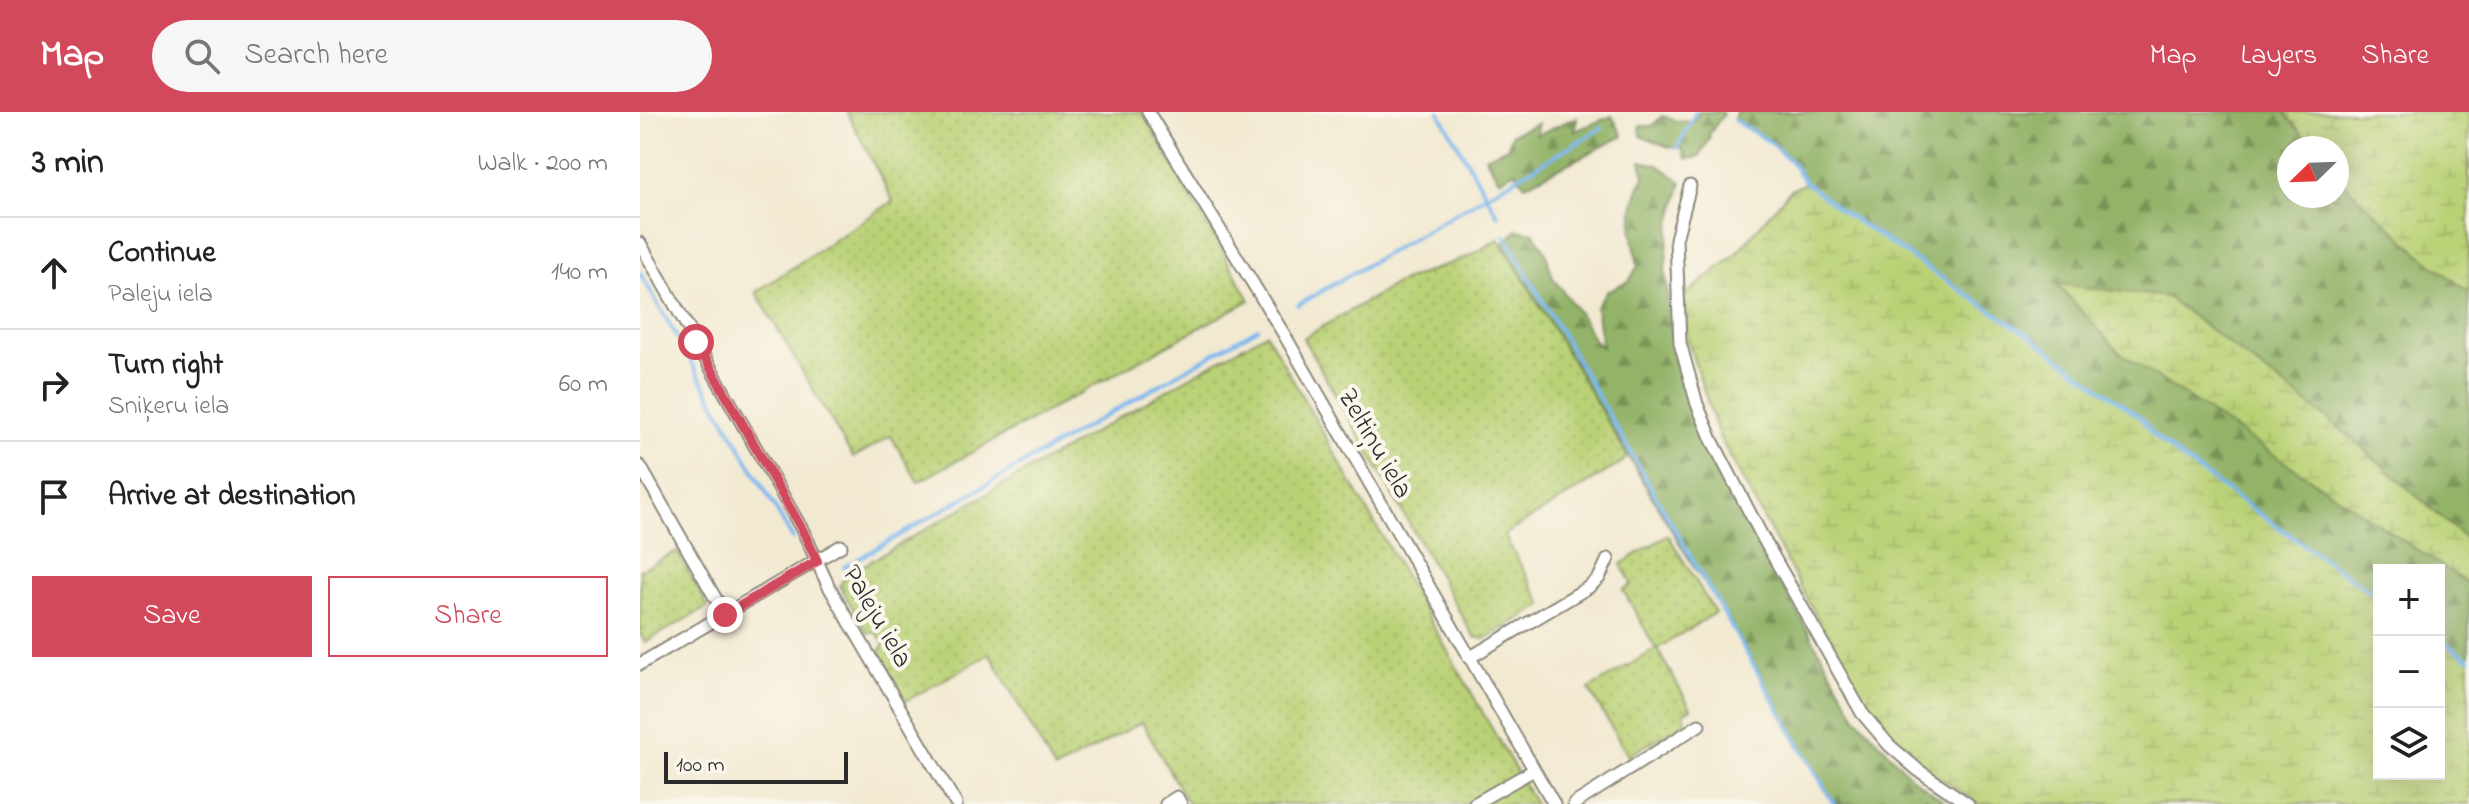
<!DOCTYPE html>
<html lang="en">
<head>
<meta charset="utf-8">
<style>
	:root { --surface:#fff; --page:#f6f6f6; --text:#222; --muted:#767676; --line:#e0e0e0; --accent:#d1495b }
	body { margin:0; font-family:"Indie Flower",sans-serif; background:var(--page); color:var(--text) }
	.controls { position:absolute; right:24px; bottom:24px; display:grid; overflow:hidden; border-radius:0px; box-shadow:0 8px 32px #0002 }
	.controls button { width:72px; height:72px; display:grid; place-items:center; padding:0; border:0; border-bottom:2px solid var(--line); background:var(--surface); color:var(--text); font:40px sans-serif }
	.compass { position:absolute; left:1637px; top:24px; width:72px; height:72px; border-radius:50%; background:var(--surface); box-shadow:0 8px 32px #0002; rotate:247deg }
	.scale { position:absolute; left:24px; bottom:20px; width:184px; box-sizing:border-box; padding-left:8px; border:4px solid #2b2b2b; border-top:0; font-size:22px; line-height:28px; white-space:nowrap; color:#2b2b2b; -webkit-text-stroke:6px #fbf7ec; paint-order:stroke }
	.stop { position:absolute; width:24px; height:24px; margin:-18px; border:6px solid #d1495b; border-radius:50%; background:#fff }
	.stop.end { background:#d1495b; border-color:#fff; box-shadow:0 2px 8px #0008 }
	.list { margin:0; padding:0; list-style:none }
	h2 { display:flex; justify-content:space-between; align-items:center; height:104px; margin:0; padding:0 32px; font-size:34px }
	h2 small { font-size:26px; font-weight:400; color:var(--muted) }
	.list li { display:grid; grid-template-columns:52px 1fr auto; gap:24px; align-items:center; box-sizing:border-box; height:112px; padding:0 32px; border-top:2px solid var(--line) }
	.list b { display:block; font-size:30px; white-space:nowrap }
	.list p { margin:0; font-size:26px; white-space:nowrap; color:var(--muted) }
	.list em { font-size:26px; font-style:normal; color:var(--muted) }
	.actions { display:flex; gap:16px; padding:24px 32px }
	.actions a { flex:1; padding:18px 0; border:2px solid var(--accent); border-radius:0px; text-align:center; font-size:28px; color:var(--accent) }
	.actions .main { background:var(--accent); color:#fff }
	.icon { flex:none; width:44px; height:44px; fill:none; stroke:currentColor; stroke-width:2; stroke-linecap:round; stroke-linejoin:round }
	.map { position:relative; flex:none; width:1829px; height:692px; overflow:hidden }
	header { display:flex; align-items:center; gap:48px; box-sizing:border-box; height:112px; padding:0 40px; background:var(--accent); color:#fff }
	header strong { font-size:38px }
	nav { display:flex; gap:44px; margin-inline-start:auto; font-size:28px }
	.search { width:560px; height:72px; background:var(--page); display:flex; align-items:center; gap:20px; box-sizing:border-box; padding:0 28px; border-radius:44px; color:var(--muted); font-size:30px }
	main { display:flex }
	aside { flex:1; background:var(--surface) }
	.map>svg:first-child { display:block }
</style>
</head>
<body>
<header>
<strong>Map</strong>
<div class="search"><svg class="icon" aria-label="search" viewBox="0 0 24 24"><circle cx="10" cy="10" r="6"/><path d="M15 15l6 6"/></svg>Search here</div>
<nav><a>Map</a><a>Layers</a><a>Share</a></nav>
</header>
<main>
<aside>
<h2>3 min<small>Walk · 200 m</small></h2>
<ul class="list">
<li><svg class="icon" aria-label="ahead" viewBox="0 0 24 24"><path d="M12 20V5M6 11l6-6 6 6"/></svg><div><b>Continue</b><p>Paleju iela</p></div><em>140 m</em></li>
<li><svg class="icon" aria-label="right" viewBox="0 0 24 24"><path d="M7 20v-9h11M14 6l5 5-5 5"/></svg><div><b>Turn right</b><p>Sniķeru iela</p></div><em>60 m</em></li>
<li><svg class="icon" aria-label="arrive" viewBox="0 0 24 24"><path d="M6 21V4h12l-3 4 3 4H6"/></svg><div><b>Arrive at destination</b></div></li>
</ul>
<div class="actions"><a class="main">Save</a><a>Share</a></div>
</aside>
<div class="map">
<svg width="1829" height="692" viewBox="0 0 1829 692">
	<defs>
		<pattern id="grass-dots" width="8" height="8" patternUnits="userSpaceOnUse" patternTransform="scale(2)"><rect width="8" height="8" fill="#bad176"/><path d="M2 2h.1M6 6h.1" fill="none" stroke="#a0b466" stroke-width="1.8" stroke-linecap="round"/></pattern>
		<pattern id="forest-firs" width="22" height="20" patternUnits="userSpaceOnUse" patternTransform="scale(2)"><rect width="22" height="20" fill="#93b367"/><path d="M5 1l3.5 6h-7zM16 11l3.5 6h-7z" fill="#789255"/></pattern>
		<pattern id="wetland-marsh" width="20" height="14" patternUnits="userSpaceOnUse" patternTransform="scale(2)"><rect width="20" height="14" fill="#bad176"/><path d="M1 5h8M5 5V1M11 12h8M15 12V8" fill="none" stroke="#a0b466"/></pattern>
	</defs>
	<rect width="100%" height="100%" fill="#fbf7ec"/>
	<filter id="ink" filterUnits="userSpaceOnUse"><feTurbulence type="fractalNoise" baseFrequency=".0125" numOctaves="2"/><feDisplacementMap in="SourceGraphic" scale="16" xChannelSelector="R" yChannelSelector="G"/><feConvolveMatrix kernelMatrix="1 2 1 2 8 2 1 2 1" color-interpolation-filters="sRGB"/></filter>
	<filter id="wash" filterUnits="userSpaceOnUse"><feTurbulence type="fractalNoise" baseFrequency=".006" numOctaves="4" result="noise"/><feDisplacementMap in="SourceGraphic" scale="32" xChannelSelector="R" yChannelSelector="G"/><feGaussianBlur stdDeviation="1.8" result="paint"/><feColorMatrix in="noise" values="0 0 0 0 0 0 0 0 0 0 0 0 0 0 0 0 0 1.4 0 .05"/><feComposite in="paint" operator="in"/></filter>
	<g filter="url(#wash)">
		<rect width="100%" height="100%" fill="#f2e9d1"/>
		<!-- grass -->
		<g fill="url(#grass-dots)" stroke="#727e50" stroke-width="2">
			<polygon points="207,0 502,0 610,188 278,370 251,324 213,346 116,180 253,89"/>
			<polygon points="858,127 891,177 987,343 984,349 864,423 903,493 845,527 834,525 663,226 760,170 830,144"/>
			<polygon points="626,221 895,692 548,692 502,610 415,658 350,542 266,589 239,542 244,532 237,521 227,521 200,474 205,464"/>
			<polygon points="1028,423 1075,501 1017,537 1051,596 1044,601 1046,610 988,644 949,577 1016,537 983,478 992,472 981,452"/>
			<polygon points="37,439 68,495 5,530 0,522 0,458"/>
		</g>
		<!-- forest -->
		<g fill="url(#forest-firs)" stroke="#5f6f49" stroke-width="2">
			<polygon points="1059,0 1082,0 1083,3 1069,22 1070,26 1059,45 1047,47 1042,36 1029,35 1001,24 1000,14 1012,14 1022,4 1036,9 1055,8"/>
			<polygon points="1096,0 1644,0 1674,36 1649,36 1649,84 1697,84 1697,64 1782,144 1829,180 1829,430 1702,318 1527,185 1418,173 1479,240 1829,472 1829,547 1799,527 1799,458 1739,458 1739,486 1538,344 1511,320 1501,306 1390,224 1203,100 1166,71 1151,50 1130,30 1094,8"/>
			<polygon points="972,4 983,24 885,73 875,59 859,68 845,45 868,35 872,22 898,11 897,23 937,5 935,19"/>
			<polygon points="1001,49 1018,53 1042,70 1030,114 1025,157 1032,228 1061,326 1216,605 1272,666 1308,692 1193,692 1121,563 1040,432 863,132 877,118 894,121 905,139 913,166 939,201 954,228 962,235 956,195 967,179 989,169 998,154 992,120 994,90 1004,64"/>
		</g>
		<!-- wetland -->
		<g fill="url(#wetland-marsh)" stroke="#727e50" stroke-width="2">
			<polygon points="1644,0 1829,0 1829,180 1782,144 1700,68 1697,64 1697,36 1674,36"/>
			<polygon points="1166,71 1203,100 1390,224 1501,306 1511,320 1538,344 1739,486 1739,662 1799,662 1799,527 1829,547 1829,692 1338,692 1284,654 1227,598 1079,324 1047,227 1044,184 1095,143 1150,78"/>
			<polygon points="1417,172 1527,185 1702,318 1829,430 1829,472 1479,240"/>
		</g>
		<g fill="none" stroke-linecap="round" stroke-linejoin="round">
			<!-- stream -->
			<g stroke="#7cb8ee" stroke-width="4">
				<polyline points="799,0 858,104"/>
				<polyline points="1094,8 1130,30 1151,50 1166,71 1203,100 1390,224 1501,306 1511,320 1538,344 1739,486"/>
				<polyline points="1037,36 1056,0"/>
				<polyline points="865,124 1194,692"/>
				<polyline points="0,161 153,427"/>
				<polyline points="658,193 962,16"/>
				<polyline points="204,455 618,216"/>
				<polyline points="1799,527 1829,547"/>
			</g>
		</g>
	</g>
	<g filter="url(#ink)">
		<g fill="none" stroke-linecap="round" stroke-linejoin="round">
			<!-- street casing -->
			<g stroke="#8e8a7e" stroke-width="15">
				<g id="street">
					<polyline points="508,0 645,224 914,692"/>
					<polyline points="1050,74 1036,127 1040,231 1057,292 1072,328 1123,426 1222,601 1249,633 1278,658 1328,692"/>
					<polyline points="0,131 164,421 188,473 316,692"/>
					<polyline points="0,354 85,503"/>
					<polyline points="829,546 949,475 959,466 968,447"/>
					<polyline points="0,552 201,434"/>
					<polyline points="526,692 537,685 541,692"/>
					<polyline points="834,692 894,658"/>
					<polyline points="934,692 1059,613"/>
				</g>
			</g>
			<!-- street -->
			<use href="#street" stroke="#fff" stroke-width="11"/>
		</g>
	</g>
	<g fill="none" stroke-linecap="round" stroke-linejoin="round" filter="url(#ink)">
		<!-- route -->
		<polyline stroke="#d1495b" stroke-width="10" points="56,230 164,421 177,449 85,503"/>
	</g>
	<g text-anchor="middle" dominant-baseline="central" stroke-width="8" stroke-linejoin="round" paint-order="stroke">
		<!-- street labels -->
		<g font-size="28" fill="#2b2b2b" stroke="#fbf7ec">
			<text transform="translate(734 332) rotate(60)">Zeltiņu iela</text>
			<text transform="translate(236 505) rotate(60)">Paleju iela</text>
		</g>
	</g>
</svg>
<div class="controls">
<button>+</button>
<button>−</button>
<button><svg class="icon" aria-label="layers" viewBox="0 0 24 24"><path d="M12 4l9 5-9 5-9-5zM3 14l9 5 9-5"/></svg></button>
</div>
<svg class="compass" viewBox="-18 -18 36 36"><path d="M0-13l5 13h-10z" fill="#e53935"/><path d="M0 13l5-13h-10z" fill="#767676"/></svg>
<div class="scale">100 m</div>
<div class="stop" style="left:56px;top:230px"></div>
<div class="stop end" style="left:85px;top:503px"></div>
</div>
</main>
</body>
</html>
